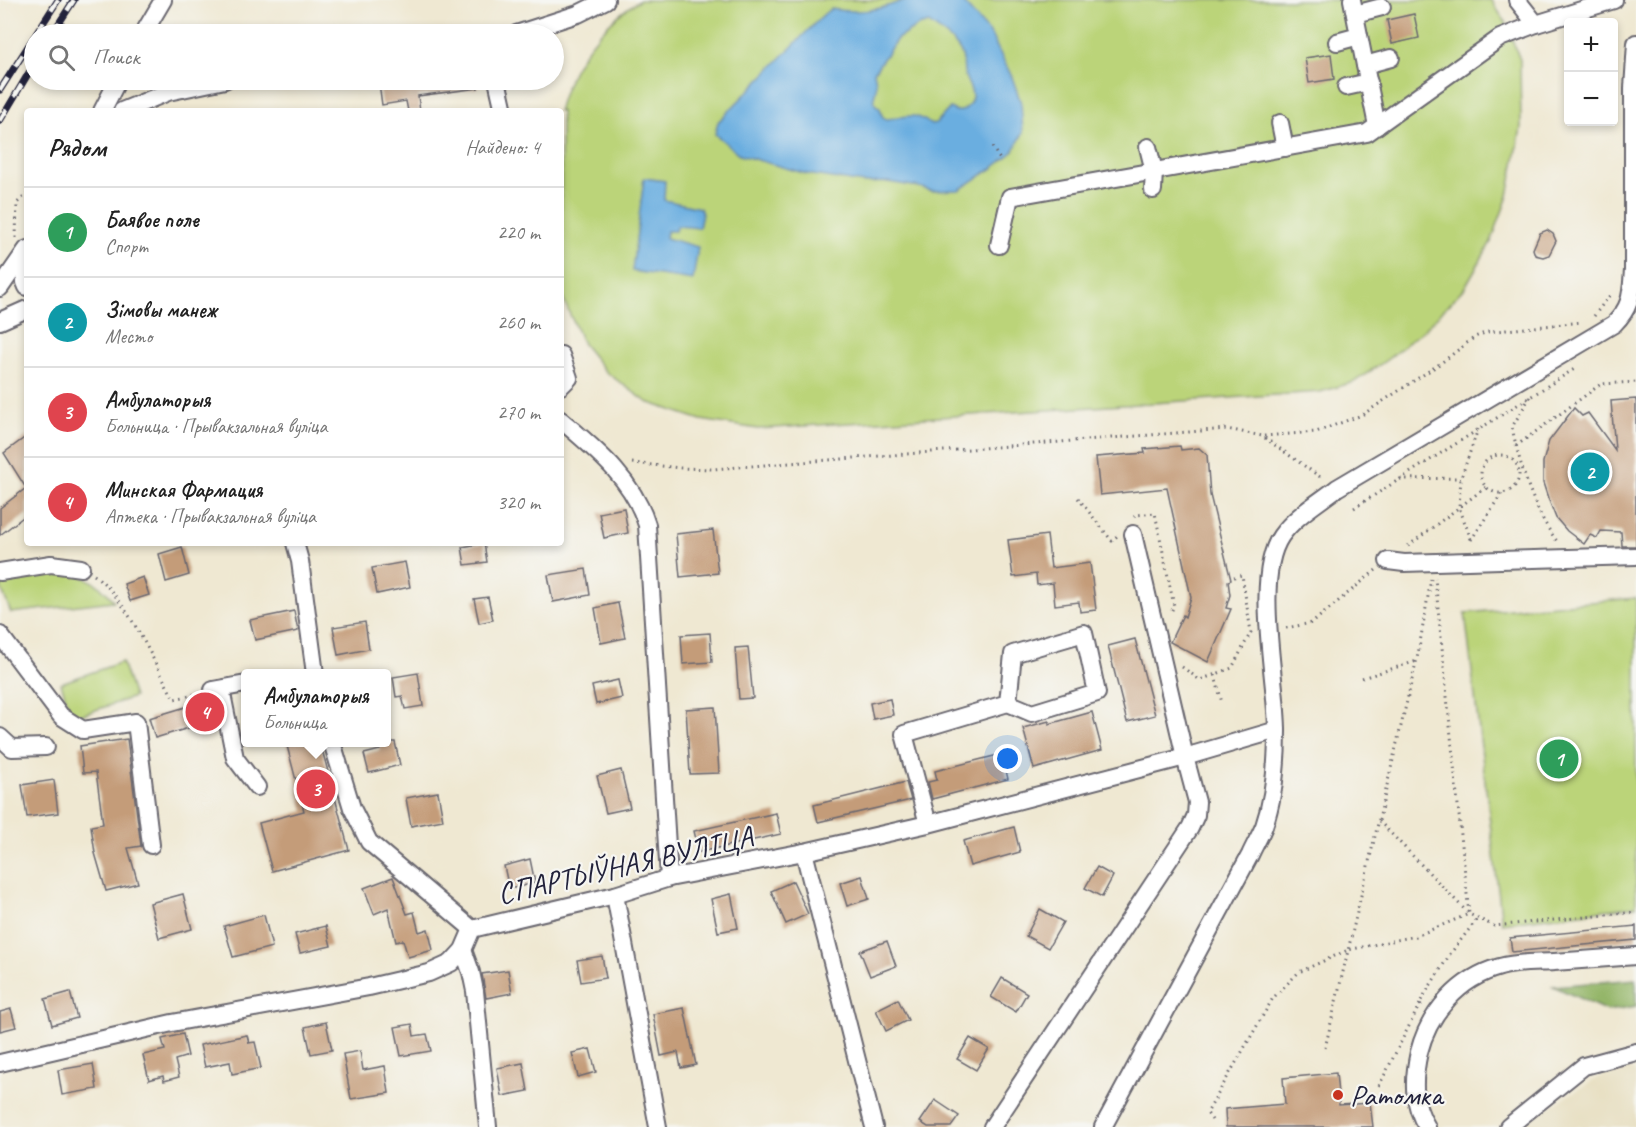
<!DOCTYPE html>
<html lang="ru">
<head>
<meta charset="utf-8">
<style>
	:root { --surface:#fff; --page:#f6f6f6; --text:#222; --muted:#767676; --line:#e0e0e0; --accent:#2563eb }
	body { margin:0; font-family:Caveat,sans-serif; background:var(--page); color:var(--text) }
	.controls { position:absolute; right:18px; top:18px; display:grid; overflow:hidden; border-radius:6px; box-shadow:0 3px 9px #0003 }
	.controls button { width:54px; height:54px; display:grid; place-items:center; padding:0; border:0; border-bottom:2px solid var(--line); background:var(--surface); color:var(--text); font:30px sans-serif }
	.you { position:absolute; left:1008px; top:759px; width:21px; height:21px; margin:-15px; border:4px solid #fff; border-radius:50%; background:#1a73e8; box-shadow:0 0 0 9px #1a73e833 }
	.badge { display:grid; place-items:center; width:39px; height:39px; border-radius:50%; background:var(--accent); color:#fff; font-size:20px; font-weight:700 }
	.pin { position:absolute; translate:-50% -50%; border:3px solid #fff; box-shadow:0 2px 6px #0006 }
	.popup { position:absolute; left:241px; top:669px; width:150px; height:78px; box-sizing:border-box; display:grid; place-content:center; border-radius:6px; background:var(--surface); filter:drop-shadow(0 2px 4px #0005); font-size:20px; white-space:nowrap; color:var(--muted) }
	.popup b { font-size:22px; color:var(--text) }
	.popup::after { content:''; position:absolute; left:50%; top:100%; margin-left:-12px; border:12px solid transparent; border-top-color:var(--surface) }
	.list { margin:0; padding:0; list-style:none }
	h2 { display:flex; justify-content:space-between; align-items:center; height:78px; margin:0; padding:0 24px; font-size:26px }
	h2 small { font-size:20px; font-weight:400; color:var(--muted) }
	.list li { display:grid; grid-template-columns:39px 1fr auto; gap:18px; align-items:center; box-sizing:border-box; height:90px; padding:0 24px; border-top:2px solid var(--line) }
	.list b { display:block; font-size:22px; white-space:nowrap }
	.list p { margin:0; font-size:20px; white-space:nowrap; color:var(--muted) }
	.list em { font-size:20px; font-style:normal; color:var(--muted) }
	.icon { flex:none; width:33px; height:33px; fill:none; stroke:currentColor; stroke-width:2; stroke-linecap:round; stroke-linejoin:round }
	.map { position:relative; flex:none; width:1636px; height:1127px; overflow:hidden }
	.search { position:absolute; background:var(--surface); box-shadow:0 3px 9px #0003; left:24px; top:24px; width:540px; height:66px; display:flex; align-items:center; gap:15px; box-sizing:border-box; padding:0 21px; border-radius:33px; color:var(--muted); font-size:22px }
	.panel { position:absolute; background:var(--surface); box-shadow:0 3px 9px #0003; left:24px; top:108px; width:540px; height:438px; border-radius:6px }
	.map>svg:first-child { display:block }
</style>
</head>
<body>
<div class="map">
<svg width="1636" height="1127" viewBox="0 0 1636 1127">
	<rect width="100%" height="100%" fill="#f6f6f2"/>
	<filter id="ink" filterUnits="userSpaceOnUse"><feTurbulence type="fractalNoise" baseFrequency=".0167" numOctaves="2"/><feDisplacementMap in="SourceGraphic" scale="12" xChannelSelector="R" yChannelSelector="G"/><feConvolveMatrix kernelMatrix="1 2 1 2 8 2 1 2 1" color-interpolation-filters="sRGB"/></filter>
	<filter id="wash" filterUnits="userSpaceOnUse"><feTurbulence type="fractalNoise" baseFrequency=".008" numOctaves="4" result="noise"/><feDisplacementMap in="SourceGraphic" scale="24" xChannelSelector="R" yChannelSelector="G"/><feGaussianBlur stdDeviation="1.35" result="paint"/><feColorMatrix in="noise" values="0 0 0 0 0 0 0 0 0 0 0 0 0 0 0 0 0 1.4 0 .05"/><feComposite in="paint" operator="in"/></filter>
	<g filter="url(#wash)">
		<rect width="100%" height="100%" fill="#efe8d2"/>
		<!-- built -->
		<polygon fill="#e5dbba" points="1624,1063 1636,1073 1636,1127 1522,1127 1522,1123"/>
		<!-- green -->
		<g fill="#bbd479" stroke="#6e7b5a" stroke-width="1.5">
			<path d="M640 0H1491L1506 23 1520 60 1521 128 1508 196 1491 242 1465 287 1427 327 1388 359 1354 382 1320 392 758 429 701 420 647 402 606 372 583 344 561 294V111H558C561 101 564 90 569 80 583 49 611 17 640 0Z"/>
			<path d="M52 570C80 574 96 578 114 601L11 613 0 585V578Z"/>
			<polygon points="1636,598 1636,906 1502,923 1465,613"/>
			<polygon points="122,662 134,697 72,718 61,683"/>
		</g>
		<!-- forest -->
		<polygon fill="#94b669" stroke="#5b6c52" stroke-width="1.5" points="1636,979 1636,1006 1607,1011 1553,986"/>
		<!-- water -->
		<g fill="#6baee0" stroke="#46688e" stroke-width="1.5" fill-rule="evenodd">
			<path d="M909 0H961L990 33 1012 77 1021 103 1023 133 1013 152 993 168 959 190 932 191 919 187 888 182 864 183 807 174 740 155 715 134 718 122 824 14 831 9C848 12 864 12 881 8 891 6 898 1 909 0ZM929 23C940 31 955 41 961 53 964 58 963 66 964 72 966 85 979 94 967 107 962 113 957 112 950 108L936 123 930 124C912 110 906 118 886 119L882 116 880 108C870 102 874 98 876 89 877 84 875 77 874 72L897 39 918 26Z"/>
			<polygon points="644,178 665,181 664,200 700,208 702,214 699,228 677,226 675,231 667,231 666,238 698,247 693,280 632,271"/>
		</g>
		<g id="blocks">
			<!-- building -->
			<g fill="#c49c79">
				<polygon points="1414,14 1419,38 1392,44 1387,20"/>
				<polygon points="1331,54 1334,79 1309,83 1305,58"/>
				<polygon points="402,80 415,80 416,83 439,80 477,80 478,88 418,96 420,111 408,111 406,101 382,105 379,83"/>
				<polygon points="1547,230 1553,234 1556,241 1549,255 1543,257 1535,255 1533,249 1540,233"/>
				<polygon points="1636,399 1636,546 1622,546 1621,532 1601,531 1597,538 1590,535 1584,544 1567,531 1556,518 1548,498 1543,483 1543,462 1549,441 1574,408 1582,416 1588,413 1615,450 1611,401"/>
				<polygon points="27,436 27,514 0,535 0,508 26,488 4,453"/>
				<polygon points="1180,446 1181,450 1199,448 1207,455 1210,495 1231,580 1228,581 1230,595 1226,608 1231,609 1208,662 1170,642 1183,615 1185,617 1191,597 1167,488 1100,495 1096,457 1145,453 1144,449"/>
				<polygon points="624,508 628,533 604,538 599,513"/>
				<polygon points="713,530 718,573 680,577 676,534"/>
				<polygon points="1047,535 1051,568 1090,563 1096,610 1080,612 1079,602 1055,605 1053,583 1037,585 1036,574 1013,577 1008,540"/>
				<polygon points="484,543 487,562 465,565 462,547"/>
				<polygon points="182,547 189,575 166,582 159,554"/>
				<polygon points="405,562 410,587 377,594 372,568"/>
				<polygon points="586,569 590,595 553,602 548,575"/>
				<polygon points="143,577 149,595 130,601 124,584"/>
				<polygon points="488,597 493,620 479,623 474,599"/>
				<polygon points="618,603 625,638 601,643 595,608"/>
				<polygon points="294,611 298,631 255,640 250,620"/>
				<polygon points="365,622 369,649 338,655 333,627"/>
				<polygon points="710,633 712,662 683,664 681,635"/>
				<polygon points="1135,639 1155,715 1127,722 1108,646"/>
				<polygon points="748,647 753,698 739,699 735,648"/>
				<polygon points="418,673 423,706 405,709 402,696 396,697 393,677"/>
				<polygon points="618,680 622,698 596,704 592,686"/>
				<polygon points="890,699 893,715 873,719 870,703"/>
				<polygon points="209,700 213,712 207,714 209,722 155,738 149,718"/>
				<polygon points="715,707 719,773 690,774 686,709"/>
				<polygon points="1092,712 1102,750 1034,769 1023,728 1049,721 1049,724"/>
				<polygon points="127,739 141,846 128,848 138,883 106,891 95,853 91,826 103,824 96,772 83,773 80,746"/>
				<polygon points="286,742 320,742 349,850 272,871 259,823 304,811"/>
				<polygon points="378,742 395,742 400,765 369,773 364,754 380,750"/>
				<polygon points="1002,754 1008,779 932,799 928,782 937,780 935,771"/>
				<polygon points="621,770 630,808 606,813 597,776"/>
				<polygon points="54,780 58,813 27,817 22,785"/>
				<polygon points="906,782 911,800 818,822 814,805"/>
				<polygon points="438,792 443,820 411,826 406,798"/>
				<polygon points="776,813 781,834 699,852 694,831"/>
				<polygon points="1014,827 1020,852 970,866 963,841"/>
				<polygon points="530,859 535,883 509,889 504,866"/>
				<polygon points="1097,867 1113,876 1102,897 1085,888"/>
				<polygon points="862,876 869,899 847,906 840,883"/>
				<polygon points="393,877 407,914 414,912 419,932 428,929 433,950 408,957 403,940 396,942 388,908 374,914 364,888"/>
				<polygon points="793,881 808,914 786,924 771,891"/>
				<polygon points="183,894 192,929 159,938 150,903"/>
				<polygon points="731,894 738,928 718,932 711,899"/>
				<polygon points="1040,909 1063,922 1048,948 1026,936"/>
				<polygon points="264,915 272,947 233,957 224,926"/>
				<polygon points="326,926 331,946 300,953 295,934"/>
				<polygon points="1636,926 1636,940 1512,952 1510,938"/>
				<polygon points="887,941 896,966 870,976 860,951"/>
				<polygon points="602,956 606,978 581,982 577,960"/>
				<polygon points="508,970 512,993 486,998 482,974"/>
				<polygon points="1002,978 1027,993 1016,1012 991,997"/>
				<polygon points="70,992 77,1018 52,1025 45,999"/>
				<polygon points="898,999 908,1020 886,1031 876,1010"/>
				<polygon points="684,1008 696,1065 681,1068 678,1052 661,1056 653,1014"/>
				<polygon points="11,1009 16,1027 0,1031 0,1012"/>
				<polygon points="326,1022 332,1050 311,1054 305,1027"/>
				<polygon points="412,1024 414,1036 427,1034 431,1051 401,1056 395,1027"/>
				<polygon points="183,1034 188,1056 175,1060 179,1077 164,1081 163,1076 149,1080 143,1055 165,1050 162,1039"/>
				<polygon points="247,1035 249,1043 255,1042 261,1068 232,1074 230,1062 205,1067 200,1045"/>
				<polygon points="970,1038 989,1049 976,1070 957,1059"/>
				<polygon points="590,1049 596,1072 578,1077 572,1053"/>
				<polygon points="360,1051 363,1070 385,1066 389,1093 351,1099 343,1054"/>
				<polygon points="523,1063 528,1091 502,1096 497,1068"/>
				<polygon points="93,1064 97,1089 62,1095 58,1070"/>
				<polygon points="1336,1073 1339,1105 1370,1103 1373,1127 1226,1127 1225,1109 1285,1104 1283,1078"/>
				<polygon points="935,1100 959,1116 951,1127 928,1127 920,1122"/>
			</g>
		</g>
	</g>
	<g filter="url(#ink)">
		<use href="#blocks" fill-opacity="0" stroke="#6a6770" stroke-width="1.5"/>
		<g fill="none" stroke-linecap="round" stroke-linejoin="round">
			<!-- minor casing -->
			<g stroke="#6a6770" stroke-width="20">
				<g id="minor">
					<polyline points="1352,0 1377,126"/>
					<polyline points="1517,0 1536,24 1614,0"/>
					<polyline points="1355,14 1382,7"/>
					<polyline points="143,34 163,0"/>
					<polyline points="516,34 578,14 606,0"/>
					<polyline points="1337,42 1359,36"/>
					<polyline points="1365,65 1391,58"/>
					<polyline points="497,80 504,111"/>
					<polyline points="1346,87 1369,82"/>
					<polyline points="102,111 118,80"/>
					<polyline points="122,111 168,92 225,80"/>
					<polyline points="1280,123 1285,148"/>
					<polyline points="1148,147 1154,171 1153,190"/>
					<polyline points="999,245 1010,197 1367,133 1500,38 1536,24"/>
					<polyline points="26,251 25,282 27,287"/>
					<polyline points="0,288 27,249"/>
					<polyline points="0,321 27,309"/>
					<polyline points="561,355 569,378 561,386"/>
					<path d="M561 420C596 450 633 479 647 525L669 878"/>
					<polyline points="295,543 300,561 315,674"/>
					<polyline points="1388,561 1404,563 1636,556"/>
					<polyline points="0,572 51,564 81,568"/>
					<polyline points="0,635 61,716 83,730 136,722 151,845"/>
					<polyline points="221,689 235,758 257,787"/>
					<polyline points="213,690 246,684"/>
					<polyline points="0,737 12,748 46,747"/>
					<polyline points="332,742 352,808 369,842 472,929"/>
					<polyline points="928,824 904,734 1008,703 1032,713 1097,693 1084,633 1013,654 1008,703"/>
					<polyline points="804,852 874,1127"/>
					<polyline points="615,895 658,1127"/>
					<polyline points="463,950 471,972 475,991 488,1127"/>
					<polyline points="0,1063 172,1023 369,987 429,973 451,963 463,950 472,929 615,895 669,878 804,852 928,824 1185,757 1277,730"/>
					<polyline points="992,1127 1190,828 1196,815 1197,802 1185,757 1133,534"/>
					<path d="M1103 1127 1250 855C1254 846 1260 836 1264 826 1274 797 1277 762 1277 731 1277 681 1253 577 1281 536 1295 516 1318 503 1337 488L1614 324C1632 306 1631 294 1633 270V88L1636 43"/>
					<path d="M1427 1127C1412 1103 1413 1079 1419 1052 1429 1013 1459 978 1500 967 1516 962 1537 963 1554 962 1581 960 1609 958 1636 956"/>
					<polyline points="1508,1127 1584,1066 1636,1052"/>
				</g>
			</g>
			<!-- path -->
			<g stroke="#6a6770" stroke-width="3" stroke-dasharray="1.5 4.5" stroke-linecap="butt">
				<polyline points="992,147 1001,161"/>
				<polyline points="16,238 17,203 27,194"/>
				<polyline points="1594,316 1612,292"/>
				<path d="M1530 397 1512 427C1519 463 1534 512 1557 541"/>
				<polyline points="1264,436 1316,432 1362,415 1441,363 1475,337 1487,332 1582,322"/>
				<polyline points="1516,446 1601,384 1636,382"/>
				<circle cx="1500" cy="474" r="19"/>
				<polyline points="632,463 681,468 713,469 1227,429 1262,436 1323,479"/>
				<polyline points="1400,479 1461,478"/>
				<polyline points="1078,498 1112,541 1118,535"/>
				<polyline points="1354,508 1576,368"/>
				<polyline points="1134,517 1136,515 1155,513 1174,606 1170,614"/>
				<polyline points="1471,539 1459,507 1461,478 1478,429"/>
				<polyline points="1471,540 1502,493"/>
				<polyline points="1408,546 1486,487"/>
				<path d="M94 575C127 598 154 663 174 699L197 694"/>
				<polyline points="1286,628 1312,623 1376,570"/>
				<polyline points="1182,667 1200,680 1232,668 1251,632 1242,575 1234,577"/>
				<polyline points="1215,675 1222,703"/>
				<polyline points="1362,678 1417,661"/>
				<polyline points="1379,821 1469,914 1494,926 1636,912"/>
				<polyline points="1421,1006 1420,1002 1450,954 1478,918"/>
				<polyline points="1325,1048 1418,654 1431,579"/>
				<polyline points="1379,1086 1420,1004"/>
				<polyline points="1212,1120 1207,1113 1273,998 1299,972 1348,950 1416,936 1469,914 1435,578"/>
			</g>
			<!-- minor -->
			<use href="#minor" stroke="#fff" stroke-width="16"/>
			<!-- rail casing -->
			<g stroke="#22223b" stroke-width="7">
				<g id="rail">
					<polyline points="36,34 58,0"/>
					<polyline points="52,34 74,0"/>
					<polyline points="0,90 34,37"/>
					<polyline points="0,121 34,64"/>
				</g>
			</g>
			<!-- rail -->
			<use href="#rail" stroke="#f6f6f2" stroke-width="4.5" stroke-dasharray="14" stroke-linecap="butt"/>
		</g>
	</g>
	<!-- markers -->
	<circle fill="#c8321e" stroke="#f6f6f2" stroke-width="2" cx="1338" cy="1095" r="6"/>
	<g text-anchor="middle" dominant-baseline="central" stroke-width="4.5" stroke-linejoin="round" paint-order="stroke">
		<!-- street labels -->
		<g font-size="30" fill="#22223b" stroke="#f6f6f2">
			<text transform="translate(625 865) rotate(-13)">СПАРТЫЎНАЯ ВУЛІЦА</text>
		</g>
		<!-- poi labels -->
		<g font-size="30" fill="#22223b" stroke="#f6f6f2" text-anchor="start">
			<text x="1350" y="1095">Ратомка</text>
		</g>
	</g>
</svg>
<div class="controls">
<button>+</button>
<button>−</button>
</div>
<div class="you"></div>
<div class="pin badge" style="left:1559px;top:759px;background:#2e9e5b">1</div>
<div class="pin badge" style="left:1590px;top:472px;background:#0f9aa8">2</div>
<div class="pin badge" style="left:316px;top:789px;background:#e0444e">3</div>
<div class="popup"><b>Амбулаторыя</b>Больница</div>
<div class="pin badge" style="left:205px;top:712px;background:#e0444e">4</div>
<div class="search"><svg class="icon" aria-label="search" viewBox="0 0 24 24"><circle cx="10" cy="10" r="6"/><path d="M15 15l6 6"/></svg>Поиск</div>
<section class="panel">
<h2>Рядом<small>Найдено: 4</small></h2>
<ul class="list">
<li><span class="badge" style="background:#2e9e5b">1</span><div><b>Баявое поле</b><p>Спорт</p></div><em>220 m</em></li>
<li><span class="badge" style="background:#0f9aa8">2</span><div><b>Зімовы манеж</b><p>Место</p></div><em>260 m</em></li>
<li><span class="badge" style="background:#e0444e">3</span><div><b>Амбулаторыя</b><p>Больница · Прывакзальная вуліца</p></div><em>270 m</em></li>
<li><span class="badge" style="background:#e0444e">4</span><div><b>Минская Фармация</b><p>Аптека · Прывакзальная вуліца</p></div><em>320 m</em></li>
</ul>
</section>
</div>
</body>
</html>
